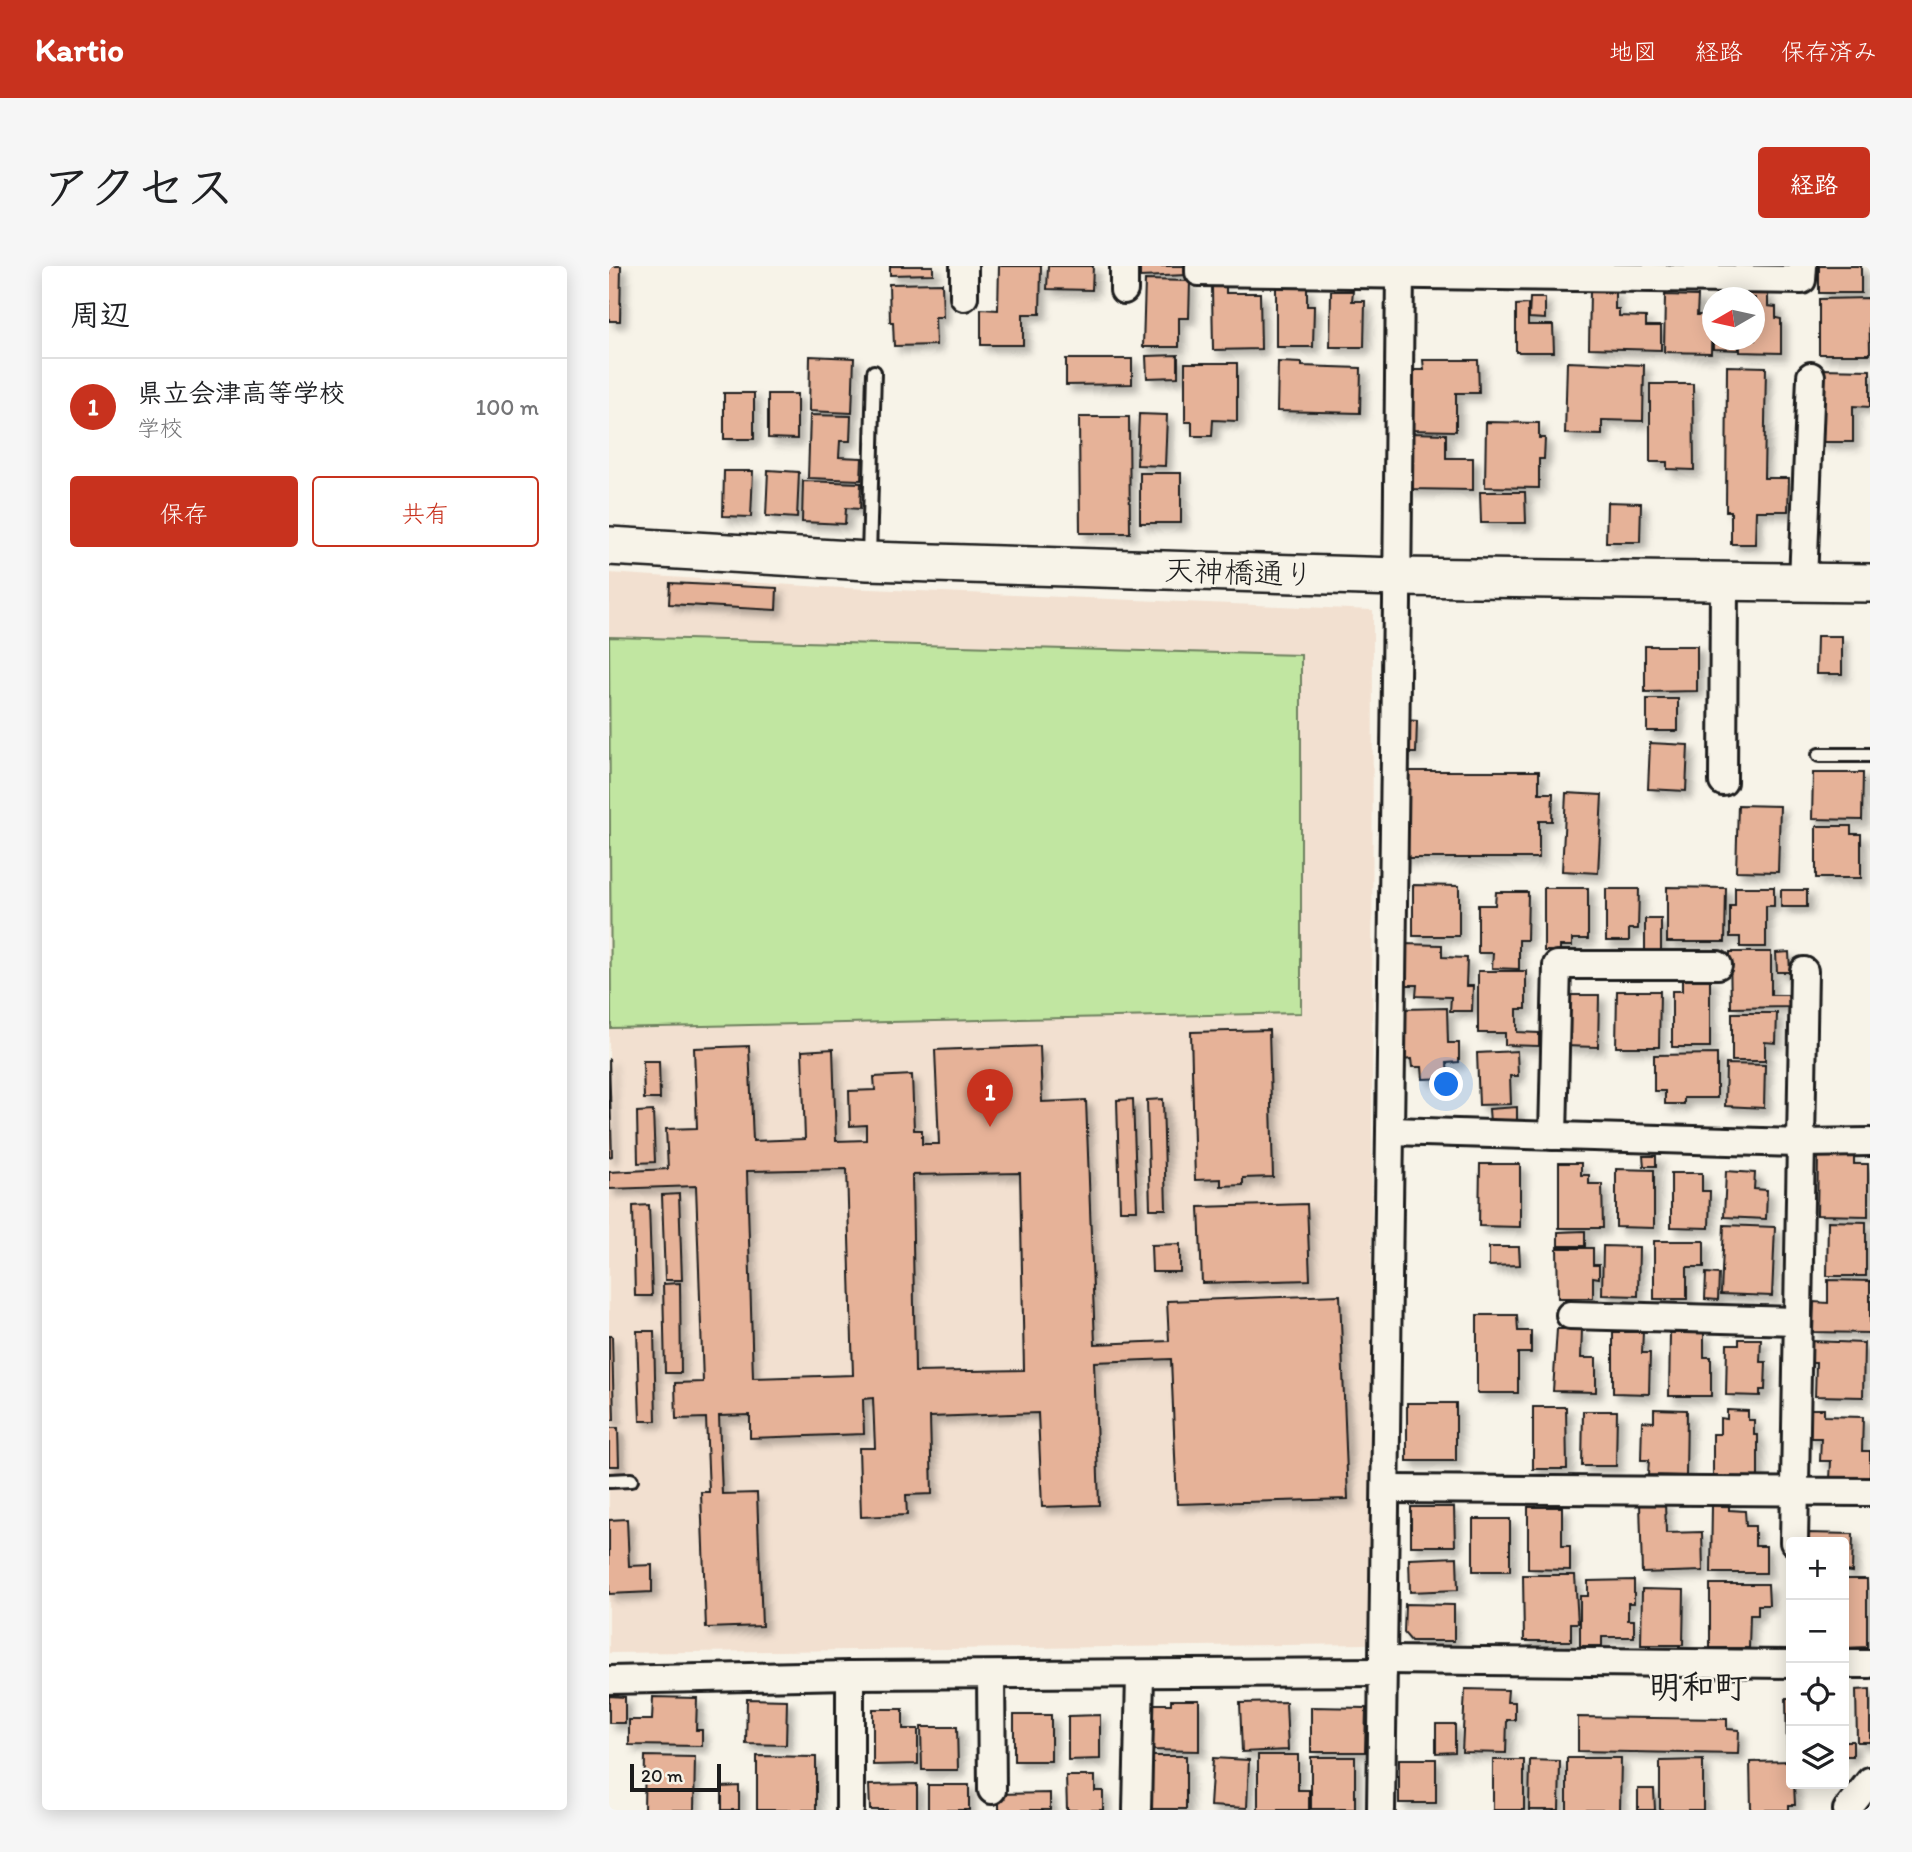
<!DOCTYPE html>
<html lang="ja">
<head>
<meta charset="utf-8">
<style>
	:root { --surface:#fff; --page:#f6f6f6; --text:#202124; --muted:#757577; --line:#e0e0e0; --accent:#c8321e }
	body { margin:0; font-family:Itim,"Klee One",sans-serif; background:var(--page); color:var(--text) }
	.controls { position:absolute; right:21px; bottom:21px; display:grid; overflow:hidden; border-radius:7px; box-shadow:0 4px 18px #0003 }
	.controls button { width:63px; height:63px; display:grid; place-items:center; padding:0; border:0; border-bottom:2px solid var(--line); background:var(--surface); color:var(--text); font:35px sans-serif }
	.compass { position:absolute; left:1093px; top:21px; width:63px; height:63px; border-radius:50%; background:var(--surface); box-shadow:0 4px 18px #0003; rotate:261deg }
	.scale { position:absolute; left:21px; bottom:18px; width:91px; box-sizing:border-box; padding-left:7px; border:4px solid #1c1c1c; border-top:0; font-size:19px; line-height:24px; white-space:nowrap; color:#1c1c1c; -webkit-text-stroke:5px #f7f3e8; paint-order:stroke }
	.you { position:absolute; left:838px; top:819px; width:24px; height:24px; margin:-18px; border:5px solid #fff; border-radius:50%; background:#1a73e8; box-shadow:0 0 0 10px #1a73e833 }
	.badge { display:grid; place-items:center; width:46px; height:46px; border-radius:50%; background:var(--accent); color:#fff; font-size:23px; font-weight:700 }
	.pin { position:absolute; translate:-50% -58px; filter:drop-shadow(0 2px 4px #0008) }
	.pin::after { content:''; position:absolute; top:37px; width:24px; height:21px; background:inherit; clip-path:polygon(0 0,100% 0,50% 100%) }
	.list { margin:0; padding:0; list-style:none }
	h2 { display:flex; justify-content:space-between; align-items:center; height:91px; margin:0; padding:0 28px; font-size:30px }
	h2 small { font-size:23px; font-weight:400; color:var(--muted) }
	.list li { display:grid; grid-template-columns:46px 1fr auto; gap:21px; align-items:center; box-sizing:border-box; height:98px; padding:0 28px; border-top:2px solid var(--line) }
	.list b { display:block; font-size:26px; white-space:nowrap }
	.list p { margin:0; font-size:23px; white-space:nowrap; color:var(--muted) }
	.list em { font-size:23px; font-style:normal; color:var(--muted) }
	.actions { display:flex; gap:14px; padding:21px 28px }
	.actions a { flex:1; padding:16px 0; border:2px solid var(--accent); border-radius:7px; text-align:center; font-size:24px; color:var(--accent) }
	.actions .main { background:var(--accent); color:#fff }
	.icon { flex:none; width:38px; height:38px; fill:none; stroke:currentColor; stroke-width:2; stroke-linecap:round; stroke-linejoin:round }
	.map { position:relative; flex:none; width:1261px; height:1544px; overflow:hidden; border-radius:7px }
	header { display:flex; align-items:center; gap:42px; box-sizing:border-box; height:98px; padding:0 35px; background:var(--accent); color:#fff }
	header strong { font-size:33px }
	nav { display:flex; gap:38px; margin-inline-start:auto; font-size:24px }
	.intro { display:flex; align-items:center; justify-content:space-between; box-sizing:border-box; height:168px; padding:0 42px }
	h1 { margin:0; font-size:49px }
	.button { padding:18px 32px; border-radius:7px; background:var(--accent); color:#fff; font-size:24px; font-weight:700 }
	main { display:flex; gap:42px; padding:0 42px }
	aside { flex:1; background:var(--surface); border-radius:7px; box-shadow:0 4px 18px #0003 }
	.map>svg:first-child { display:block }
</style>
</head>
<body>
<header>
<strong>Kartio</strong>
<nav><a>地図</a><a>経路</a><a>保存済み</a></nav>
</header>
<div class="intro"><h1>アクセス</h1><a class="button">経路</a></div>
<main>
<aside>
<h2>周辺<small></small></h2>
<ul class="list">
<li><span class="badge">1</span><div><b>県立会津高等学校</b><p>学校</p></div><em>100 m</em></li>
</ul>
<div class="actions"><a class="main">保存</a><a>共有</a></div>
</aside>
<div class="map">
<svg width="1261" height="1544" viewBox="0 0 1261 1544">
	<defs>
		<filter id="shadow"><feDropShadow dx="6" dy="6" stdDeviation="3.5" flood-color="#0004"/></filter>
	</defs>
	<rect width="100%" height="100%" fill="#f7f3e8"/>
	<filter id="ink" filterUnits="userSpaceOnUse"><feTurbulence type="fractalNoise" baseFrequency=".0143" numOctaves="2"/><feDisplacementMap in="SourceGraphic" scale="14" xChannelSelector="R" yChannelSelector="G"/><feConvolveMatrix kernelMatrix="1 2 1 2 8 2 1 2 1" color-interpolation-filters="sRGB"/></filter>
	<g filter="url(#ink)">
		<!-- built -->
		<polygon fill="#f2e0d0" points="0,307 213,321 764,344 762,1378 0,1387"/>
		<!-- green -->
		<polygon fill="#c1e6a1" stroke="#6e815e" stroke-width="2" points="0,371 692,389 692,747 2,762"/>
		<!-- building -->
		<g fill="#e6b298" stroke="#1c1c1c" stroke-width="2" fill-rule="evenodd" filter="url(#shadow)">
			<polygon points="0,0 12,0 11,55 0,55"/>
			<polygon points="281,0 324,0 324,8 281,9"/>
			<polygon points="390,0 432,0 431,48 414,48 414,79 372,79 372,43 389,44"/>
			<polygon points="439,0 484,0 483,24 438,23"/>
			<polygon points="531,0 578,0 578,9 531,11"/>
			<rect x="1210" y="0" width="42" height="27"/>
			<polygon points="536,14 581,15 580,52 570,52 570,81 534,81"/>
			<polygon points="333,17 334,51 326,51 327,79 285,80 284,56 281,56 280,18"/>
			<polygon points="603,21 617,21 617,27 651,27 652,83 604,84"/>
			<polygon points="667,22 698,22 698,40 705,40 704,81 667,81"/>
			<polygon points="722,25 744,25 743,35 756,35 755,81 721,81"/>
			<polygon points="981,25 1006,25 1006,43 1010,43 1010,50 1037,51 1037,60 1052,60 1052,84 980,82"/>
			<polygon points="1132,28 1159,28 1159,40 1167,41 1167,52 1172,53 1172,87 1131,86 1131,74 1146,74 1146,32 1132,32"/>
			<polygon points="1056,29 1089,30 1088,49 1103,49 1102,87 1055,86"/>
			<polygon points="921,32 936,32 936,53 920,52"/>
			<polygon points="1260,32 1261,88 1210,88 1210,33"/>
			<polygon points="919,38 919,59 944,59 945,86 907,86 907,39"/>
			<polygon points="1104,74 1130,74 1129,84 1104,83"/>
			<polygon points="569,89 569,111 538,112 537,90"/>
			<polygon points="201,90 245,92 243,147 200,145"/>
			<polygon points="457,93 523,93 523,118 457,119"/>
			<polygon points="814,94 869,94 870,127 847,127 847,165 800,164 801,104 815,104"/>
			<polygon points="669,96 693,97 693,100 752,102 751,147 668,145"/>
			<polygon points="958,96 1035,99 1034,155 993,154 993,169 956,168"/>
			<polygon points="576,97 628,97 628,155 604,154 603,170 583,170 583,156 576,156"/>
			<polygon points="1118,100 1157,101 1155,212 1180,212 1179,245 1147,245 1146,278 1122,278 1122,245 1117,245"/>
			<polygon points="1212,103 1261,104 1261,141 1244,140 1244,176 1210,176"/>
			<polygon points="1041,118 1084,118 1085,204 1058,203 1058,196 1041,196"/>
			<rect x="115" y="127" width="30" height="46"/>
			<polygon points="159,128 188,128 188,173 159,172"/>
			<polygon points="530,148 558,149 556,200 528,199"/>
			<polygon points="201,149 242,150 241,175 231,175 230,191 253,192 252,214 199,212"/>
			<polygon points="470,151 520,151 521,267 471,267"/>
			<polygon points="877,156 930,157 930,172 936,172 935,193 930,193 930,222 876,221"/>
			<polygon points="801,167 837,168 837,192 864,192 864,224 800,223"/>
			<polygon points="159,204 190,206 188,252 157,250"/>
			<polygon points="115,205 144,205 142,251 114,250"/>
			<rect x="531" y="207" width="41" height="50"/>
			<polygon points="194,215 252,217 251,243 237,242 236,258 193,256"/>
			<polygon points="871,226 916,226 917,257 872,257"/>
			<polygon points="998,236 1032,237 1031,276 997,276"/>
			<polygon points="61,317 168,322 167,344 60,338"/>
			<polygon points="1208,370 1233,370 1233,408 1207,408"/>
			<polygon points="1036,380 1088,380 1088,425 1036,426"/>
			<rect x="1038" y="433" width="31" height="32"/>
			<polygon points="795,454 808,455 807,487 794,487"/>
			<polygon points="1041,477 1079,479 1077,525 1039,523"/>
			<polygon points="793,505 930,505 930,527 944,527 943,555 930,555 930,592 794,592"/>
			<polygon points="1204,507 1254,507 1253,554 1203,553"/>
			<polygon points="957,527 993,529 989,607 953,605"/>
			<polygon points="1129,539 1171,540 1169,606 1127,605"/>
			<polygon points="1207,560 1242,560 1242,568 1252,568 1252,612 1207,612"/>
			<polygon points="804,619 850,620 850,670 804,670"/>
			<polygon points="1058,621 1117,622 1116,676 1058,676"/>
			<polygon points="1126,621 1165,621 1165,640 1157,640 1157,681 1131,681 1131,671 1121,671 1121,640 1126,640"/>
			<polygon points="935,622 979,622 979,673 963,673 963,680 951,680 951,685 935,685"/>
			<polygon points="997,623 1030,623 1029,663 1020,663 1020,675 997,675"/>
			<rect x="1172" y="624" width="26" height="17"/>
			<polygon points="887,626 919,626 918,674 910,674 910,703 883,702 884,687 869,687 869,639 886,639"/>
			<rect x="1036" y="653" width="16" height="31"/>
			<polygon points="793,678 833,679 833,691 858,692 857,720 864,720 863,745 841,745 842,731 807,730 808,719 793,719"/>
			<polygon points="1121,686 1162,686 1162,729 1179,729 1180,741 1122,742"/>
			<polygon points="1180,686 1181,706 1168,706 1167,687"/>
			<polygon points="869,705 917,705 917,743 908,743 908,766 930,767 930,780 896,779 896,767 869,767"/>
			<polygon points="1073,712 1101,712 1101,781 1063,781 1063,725 1073,725"/>
			<polygon points="1008,725 1051,725 1050,781 1007,781"/>
			<polygon points="956,729 990,729 989,781 954,780"/>
			<polygon points="838,742 839,777 850,777 850,796 838,797 839,812 814,813 813,801 803,801 802,793 795,794 793,743"/>
			<polygon points="1123,747 1168,747 1167,777 1156,776 1156,795 1123,795"/>
			<polygon points="660,764 664,911 634,912 634,919 612,920 612,913 586,914 582,766"/>
			<path d="M140 780 144 875 196 873 193 785 224 783 227 875 257 874V859L241 860 240 825 266 824 265 811 303 809 305 864H313V878H330L326 784 431 780 433 836 477 834 486 1078 560 1075 558 1035 731 1029 739 1233 568 1238 562 1093 485 1096 490 1239 433 1241 429 1147 321 1151 323 1228 297 1229 298 1249 252 1251 250 1182H266L264 1132 254 1133 255 1168 141 1172V1149L110 1150 113 1228 148 1227 153 1360 97 1362 92 1226H100L97 1152 67 1153 66 1117 94 1116 87 920 0 923V906L59 903 57 863 88 862 85 782ZM238 903 244 1109 144 1112 138 905ZM411 907 415 1104 306 1106 303 909Z"/>
			<polygon points="908,785 909,810 901,810 902,838 870,839 868,787"/>
			<polygon points="1108,788 1108,832 1075,832 1075,838 1056,838 1056,825 1045,825 1045,789"/>
			<polygon points="0,792 3,890 0,891"/>
			<polygon points="34,795 50,795 51,833 35,833"/>
			<polygon points="1117,798 1156,799 1155,842 1116,840"/>
			<polygon points="524,833 528,944 511,944 508,834"/>
			<polygon points="554,833 557,943 541,943 538,834"/>
			<polygon points="908,841 908,856 881,857 880,843"/>
			<polygon points="44,845 46,896 29,897 28,846"/>
			<polygon points="1209,889 1245,890 1245,898 1259,898 1259,950 1208,949"/>
			<polygon points="1034,890 1047,890 1047,900 1035,900"/>
			<polygon points="950,897 972,897 972,909 980,909 980,918 993,918 994,962 950,962"/>
			<polygon points="871,898 911,898 911,961 870,960"/>
			<polygon points="1007,903 1045,904 1045,962 1007,961"/>
			<polygon points="1117,905 1146,907 1145,923 1158,924 1157,953 1115,951"/>
			<polygon points="1062,907 1093,907 1093,925 1101,925 1100,962 1062,961"/>
			<polygon points="70,928 73,1014 56,1014 53,929"/>
			<polygon points="698,938 701,1014 593,1017 590,941"/>
			<polygon points="40,939 43,1030 26,1030 24,940"/>
			<polygon points="1219,955 1257,956 1257,1010 1218,1010"/>
			<polygon points="1115,959 1166,961 1163,1030 1112,1028"/>
			<polygon points="976,965 976,980 949,980 949,966"/>
			<polygon points="1045,975 1095,975 1095,1001 1078,1001 1078,1033 1045,1033"/>
			<polygon points="571,978 571,1006 543,1006 542,979"/>
			<polygon points="994,980 1030,981 1029,1030 993,1029"/>
			<polygon points="880,981 910,981 911,999 880,1000"/>
			<polygon points="948,982 984,982 984,999 990,999 990,1012 984,1011 984,1032 949,1032"/>
			<polygon points="1097,1007 1110,1008 1109,1034 1096,1033"/>
			<polygon points="1219,1014 1261,1015 1261,1067 1204,1066 1205,1036 1219,1037"/>
			<polygon points="71,1017 72,1107 56,1107 54,1018"/>
			<polygon points="868,1049 908,1049 909,1065 922,1065 922,1087 909,1087 909,1127 868,1127"/>
			<polygon points="948,1063 973,1063 972,1092 987,1092 987,1126 944,1125"/>
			<polygon points="28,1065 45,1065 47,1155 31,1155"/>
			<polygon points="1004,1066 1034,1066 1033,1087 1041,1087 1040,1128 1004,1127"/>
			<polygon points="1061,1067 1095,1067 1095,1091 1102,1091 1102,1130 1060,1130"/>
			<polygon points="0,1070 3,1070 5,1154 0,1154"/>
			<polygon points="1130,1073 1152,1073 1151,1096 1157,1096 1156,1124 1151,1124 1151,1130 1117,1129 1118,1078 1130,1078"/>
			<polygon points="1201,1075 1255,1077 1254,1131 1206,1130 1207,1097 1200,1097"/>
			<rect x="798" y="1137" width="49" height="58"/>
			<polygon points="924,1141 957,1141 958,1203 924,1203"/>
			<polygon points="1045,1143 1078,1144 1077,1210 1039,1209 1040,1194 1032,1194 1033,1155 1045,1156"/>
			<polygon points="1198,1143 1215,1143 1215,1150 1254,1151 1253,1185 1261,1185 1261,1213 1221,1213 1222,1195 1211,1195 1212,1172 1198,1172"/>
			<polygon points="1118,1144 1139,1145 1139,1154 1145,1154 1145,1169 1149,1169 1149,1213 1104,1213 1104,1168 1111,1168 1111,1152 1118,1153"/>
			<polygon points="974,1145 1008,1145 1007,1200 973,1200"/>
			<polygon points="0,1162 9,1162 10,1200 0,1200"/>
			<polygon points="1056,1236 1057,1267 1093,1266 1094,1305 1033,1307 1031,1237"/>
			<polygon points="1103,1239 1120,1239 1120,1244 1136,1245 1137,1260 1146,1260 1146,1280 1157,1280 1157,1307 1102,1307"/>
			<polygon points="802,1241 845,1241 846,1280 802,1280"/>
			<polygon points="919,1241 953,1241 953,1280 961,1280 961,1304 919,1303"/>
			<polygon points="18,1253 20,1300 43,1299 43,1326 0,1328 0,1254"/>
			<rect x="864" y="1253" width="37" height="52"/>
			<polygon points="1197,1267 1244,1268 1243,1306 1235,1305 1235,1276 1197,1276"/>
			<polygon points="848,1291 849,1324 801,1326 800,1293"/>
			<polygon points="914,1309 966,1309 969,1357 962,1357 962,1375 915,1375"/>
			<polygon points="1235,1313 1258,1313 1258,1381 1235,1382"/>
			<polygon points="1025,1314 1025,1337 1019,1337 1019,1354 1025,1354 1025,1371 993,1371 993,1380 971,1380 971,1330 979,1330 979,1315"/>
			<polygon points="1101,1318 1159,1318 1160,1339 1149,1339 1149,1349 1141,1349 1140,1382 1101,1382"/>
			<polygon points="1033,1323 1075,1324 1074,1379 1032,1379"/>
			<polygon points="796,1338 845,1339 845,1375 802,1375 795,1367"/>
			<polygon points="856,1423 899,1424 898,1436 906,1436 906,1454 898,1454 897,1487 853,1486"/>
			<polygon points="1261,1423 1261,1476 1248,1476 1247,1424"/>
			<polygon points="0,1430 16,1431 16,1457 0,1457"/>
			<polygon points="44,1431 88,1432 87,1464 93,1464 93,1480 20,1479 20,1454 43,1454"/>
			<polygon points="1177,1432 1182,1432 1182,1486 1178,1486"/>
			<polygon points="138,1433 178,1434 177,1479 137,1478"/>
			<polygon points="562,1434 590,1434 590,1485 541,1484 542,1438 562,1438"/>
			<polygon points="677,1436 679,1484 633,1486 631,1437"/>
			<polygon points="702,1441 757,1442 756,1486 702,1486"/>
			<polygon points="264,1443 294,1443 294,1463 309,1463 309,1498 264,1499"/>
			<rect x="405" y="1449" width="37" height="46"/>
			<polygon points="491,1449 491,1493 459,1494 459,1450"/>
			<polygon points="969,1451 1118,1453 1118,1463 1130,1464 1129,1488 969,1485"/>
			<polygon points="827,1458 846,1458 846,1486 827,1487"/>
			<polygon points="312,1461 348,1461 349,1504 313,1504"/>
			<rect x="1235" y="1475" width="9" height="15"/>
			<polygon points="649,1489 689,1489 689,1524 700,1524 700,1544 649,1544"/>
			<polygon points="36,1490 86,1491 85,1544 35,1544"/>
			<polygon points="148,1490 207,1491 207,1544 148,1544"/>
			<rect x="540" y="1490" width="37" height="53"/>
			<rect x="702" y="1491" width="44" height="52"/>
			<polygon points="604,1492 640,1494 638,1542 601,1540"/>
			<polygon points="958,1492 1012,1492 1011,1544 958,1544"/>
			<rect x="790" y="1493" width="37" height="44"/>
			<rect x="884" y="1494" width="31" height="50"/>
			<polygon points="921,1494 951,1495 950,1544 920,1544"/>
			<polygon points="1094,1494 1094,1544 1051,1544 1051,1495"/>
			<polygon points="1182,1495 1182,1518 1185,1518 1186,1539 1180,1539 1180,1544 1142,1544 1141,1496"/>
			<polygon points="457,1510 486,1510 486,1525 494,1525 494,1544 458,1544"/>
			<polygon points="308,1518 308,1544 261,1544 260,1519"/>
			<rect x="319" y="1519" width="41" height="25"/>
			<polygon points="130,1520 130,1544 113,1544 113,1521"/>
			<polygon points="1029,1523 1045,1523 1046,1544 1029,1544"/>
			<polygon points="441,1527 441,1544 390,1544 390,1528"/>
		</g>
		<g fill="none" stroke-linecap="round" stroke-linejoin="round">
			<!-- lane casing -->
			<g stroke="#1c1c1c" stroke-width="18">
				<g id="lane">
					<polyline points="260,291 265,106"/>
					<polyline points="1210,489 1261,489"/>
					<polyline points="0,1215 22,1214"/>
				</g>
			</g>
			<!-- street casing -->
			<g stroke="#1c1c1c" stroke-width="32">
				<g id="street">
					<polyline points="590,0 590,6 1193,14 1194,0"/>
					<polyline points="515,24 515,0"/>
					<polyline points="355,31 355,0"/>
					<polyline points="1194,316 1202,110"/>
					<polyline points="1114,516 1115,314"/>
					<polyline points="781,865 1191,877 1261,876"/>
					<polyline points="944,870 948,699 1109,699"/>
					<polyline points="961,1049 1187,1055"/>
					<polyline points="777,1223 1261,1226"/>
					<polyline points="1185,1276 1195,705"/>
					<polyline points="775,1394 1182,1398"/>
					<polyline points="1235,1398 1261,1398"/>
					<polyline points="382,1409 383,1524"/>
					<polyline points="0,1414 241,1409 774,1406"/>
					<polyline points="241,1544 241,1409"/>
					<polyline points="528,1544 531,1409"/>
					<polyline points="772,1544 788,336 791,0"/>
					<polyline points="1238,1544 1261,1515"/>
				</g>
			</g>
			<!-- secondary casing -->
			<g stroke="#1c1c1c" stroke-width="42">
				<polyline id="secondary" points="0,280 259,295 789,311 1261,317"/>
			</g>
			<!-- lane -->
			<use href="#lane" stroke="#f7f3e8" stroke-width="12"/>
			<!-- street -->
			<use href="#street" stroke="#f7f3e8" stroke-width="26"/>
			<!-- secondary -->
			<use href="#secondary" stroke="#f7f3e8" stroke-width="37"/>
		</g>
	</g>
	<g text-anchor="middle" dominant-baseline="central" stroke-width="5" stroke-linejoin="round" paint-order="stroke">
		<!-- street labels -->
		<g font-size="30" fill="#1c1c1c" stroke="#f7f3e8">
			<text transform="translate(630 306) rotate(2)">天神橋通り</text>
		</g>
		<!-- quarter labels -->
		<g font-size="33" font-weight="bold" fill="#1c1c1c" stroke="#f7f3e8">
			<text x="1089" y="1420">明和町</text>
		</g>
	</g>
</svg>
<div class="controls">
<button>+</button>
<button>−</button>
<button><svg class="icon" aria-label="locate" viewBox="0 0 24 24"><circle cx="12" cy="12" r="6"/><path d="M12 2v4M12 18v4M2 12h4M18 12h4"/></svg></button>
<button><svg class="icon" aria-label="layers" viewBox="0 0 24 24"><path d="M12 4l9 5-9 5-9-5zM3 14l9 5 9-5"/></svg></button>
</div>
<svg class="compass" viewBox="-18 -18 36 36"><path d="M0-13l5 13h-10z" fill="#e53935"/><path d="M0 13l5-13h-10z" fill="#757577"/></svg>
<div class="scale">20 m</div>
<div class="you"></div>
<div class="pin badge" style="left:381px;top:861px">1</div>
</div>
</main>
</body>
</html>
